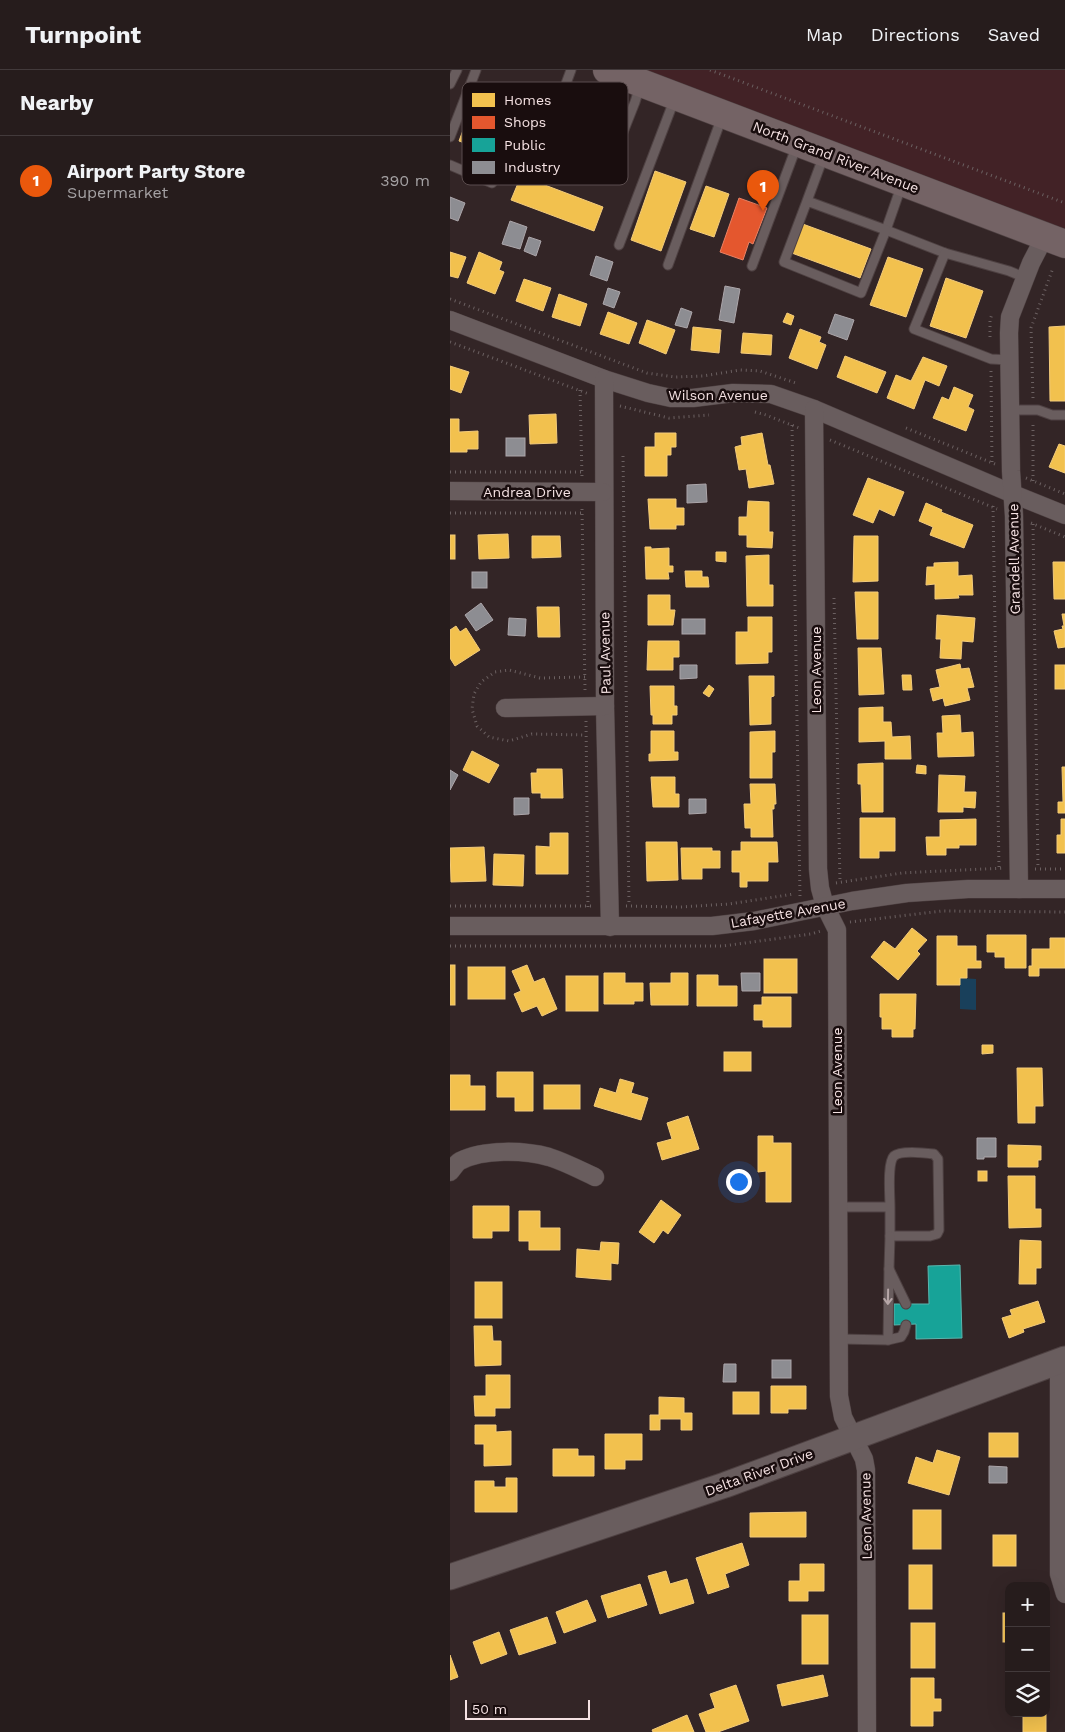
<!DOCTYPE html>
<html lang="en">
<head>
<meta charset="utf-8">
<style>
	:root { --surface:#261c1c; --page:#322929; --text:#f1f3f6; --muted:#a4a1a3; --line:#423a3b; --accent:#ea580c }
	body { margin:0; font-family:"Work Sans",sans-serif; background:var(--page); color:var(--text) }
	.controls { position:absolute; right:15px; bottom:15px; display:grid; overflow:hidden; border-radius:10px; box-shadow:0 5px 20px #0002 }
	.controls button { width:45px; height:45px; display:grid; place-items:center; padding:0; border:0; border-bottom:1px solid var(--line); background:var(--surface); color:var(--text); font:25px sans-serif }
	.scale { position:absolute; left:15px; bottom:12px; width:125px; box-sizing:border-box; padding-left:5px; border:2px solid #f5e2e3; border-top:0; font-size:14px; line-height:18px; white-space:nowrap; color:#f5e2e3; -webkit-text-stroke:4px #190d0e; paint-order:stroke }
	.you { position:absolute; left:288px; top:1111px; width:18px; height:18px; margin:-12px; border:4px solid #fff; border-radius:50%; background:#1a73e8; box-shadow:0 0 0 8px #1a73e833 }
	.badge { display:grid; place-items:center; width:32px; height:32px; border-radius:50%; background:var(--accent); color:#fff; font-size:16px; font-weight:700 }
	.pin { position:absolute; translate:-50% -41px; filter:drop-shadow(0 1px 2px #0008) }
	.pin::after { content:''; position:absolute; top:26px; width:18px; height:15px; background:inherit; clip-path:polygon(0 0,100% 0,50% 100%) }
	.list { margin:0; padding:0; list-style:none }
	h2 { display:flex; justify-content:space-between; align-items:center; height:65px; margin:0; padding:0 20px; font-size:21px }
	h2 small { font-size:16px; font-weight:400; color:var(--muted) }
	.list li { display:grid; grid-template-columns:32px 1fr auto; gap:15px; align-items:center; box-sizing:border-box; height:90px; padding:0 20px; border-top:1px solid var(--line) }
	.list b { display:block; font-size:19px; white-space:nowrap }
	.list p { margin:0; font-size:16px; white-space:nowrap; color:var(--muted) }
	.list em { font-size:16px; font-style:normal; color:var(--muted) }
	.icon { flex:none; width:28px; height:28px; fill:none; stroke:currentColor; stroke-width:2; stroke-linecap:round; stroke-linejoin:round }
	.map { position:relative; flex:none; width:615px; height:1662px; overflow:hidden }
	header { display:flex; align-items:center; gap:30px; box-sizing:border-box; height:70px; padding:0 25px; background:var(--surface); border-bottom:1px solid var(--line) }
	header strong { font-size:24px }
	nav { display:flex; gap:28px; margin-inline-start:auto; font-size:18px }
	main { display:flex }
	aside { flex:1; background:var(--surface) }
	.map>svg:first-child { display:block }
</style>
</head>
<body>
<header>
<strong>Turnpoint</strong>
<nav><a>Map</a><a>Directions</a><a>Saved</a></nav>
</header>
<main>
<aside>
<h2>Nearby<small></small></h2>
<ul class="list">
<li><span class="badge">1</span><div><b>Airport Party Store</b><p>Supermarket</p></div><em>390 m</em></li>
</ul>
</aside>
<div class="map">
<svg width="615" height="1662" viewBox="0 0 615 1662">
	<rect width="100%" height="100%" fill="#332526"/>
	<!-- built -->
	<polygon fill="#422226" points="157,0 615,0 615,173"/>
	<!-- water -->
	<polygon fill="#19405b" points="510,908 526,909 526,940 510,939"/>
	<!-- homes -->
	<g fill="#f2c14e" stroke="#f3cb7b">
		<polygon points="22,36 73,54 60,90 9,71"/>
		<polygon points="205,101 236,112 211,181 181,170"/>
		<polygon points="71,106 153,137 144,161 61,130"/>
		<polygon points="256,116 279,124 264,167 240,159"/>
		<polygon points="350,153 421,179 410,208 339,182"/>
		<polygon points="0,182 16,187 8,208 0,206"/>
		<polygon points="29,182 52,192 49,200 54,202 45,224 17,213"/>
		<polygon points="438,187 473,199 456,247 420,235"/>
		<polygon points="496,208 533,221 516,268 480,256"/>
		<polygon points="74,209 101,218 93,241 66,231"/>
		<polygon points="109,224 137,234 130,256 102,247"/>
		<polygon points="158,242 187,253 179,274 150,264"/>
		<polygon points="337,243 344,246 341,255 333,252"/>
		<polygon points="197,250 225,260 216,284 189,273"/>
		<polygon points="615,256 615,331 600,331 599,257"/>
		<polygon points="243,257 271,260 269,283 241,280"/>
		<polygon points="350,259 371,267 369,272 376,275 367,299 339,288"/>
		<polygon points="293,263 322,265 321,285 291,283"/>
		<polygon points="395,286 436,302 427,323 387,307"/>
		<polygon points="473,287 497,296 489,316 475,310 464,339 437,328 446,305 461,311"/>
		<polygon points="0,296 19,302 11,323 0,319"/>
		<polygon points="504,317 523,325 518,337 524,340 516,361 483,348 492,327 499,330"/>
		<polygon points="106,344 107,373 80,374 79,345"/>
		<polygon points="0,349 9,349 9,362 28,361 28,379 17,379 17,382 0,382"/>
		<polygon points="205,363 226,363 226,377 221,377 221,385 217,385 217,406 195,406 195,377 205,377"/>
		<polygon points="312,363 318,395 320,395 324,414 299,418 296,399 289,400 285,377 292,375 291,367"/>
		<polygon points="609,374 615,376 615,403 599,397"/>
		<polygon points="418,408 454,422 444,446 429,439 423,453 403,445"/>
		<polygon points="198,429 226,429 226,438 234,438 234,455 226,455 226,459 200,459"/>
		<polygon points="298,431 319,432 319,462 323,462 322,478 297,477 297,465 289,465 289,447 297,447"/>
		<polygon points="476,433 492,440 491,442 523,455 514,478 480,465 483,457 469,451"/>
		<polygon points="58,464 59,488 29,489 28,465"/>
		<rect x="0" y="465" width="5" height="24"/>
		<polygon points="82,466 110,466 111,487 82,488"/>
		<polygon points="404,466 428,466 428,511 403,512"/>
		<polygon points="195,477 201,477 201,479 219,478 219,496 223,496 223,502 218,502 219,509 196,509"/>
		<polygon points="266,482 276,482 276,492 266,491"/>
		<polygon points="319,485 319,515 323,515 323,536 297,536 296,486"/>
		<polygon points="508,492 508,506 522,505 523,525 508,525 509,528 485,529 485,514 476,515 477,497 484,497 484,493"/>
		<polygon points="603,492 615,492 615,529 604,529"/>
		<polygon points="235,501 252,501 252,507 258,507 259,517 236,517"/>
		<polygon points="405,522 428,522 428,569 407,569"/>
		<polygon points="198,525 220,525 220,540 225,540 223,555 198,555"/>
		<polygon points="87,537 109,537 110,567 88,567"/>
		<polygon points="612,544 615,544 615,577 608,578 604,561 613,559 612,556 614,556"/>
		<polygon points="487,545 525,548 523,572 512,571 511,589 490,588 491,569 486,569"/>
		<polygon points="298,547 322,547 322,582 318,582 318,593 286,594 286,562 298,562"/>
		<polygon points="6,556 10,562 16,558 30,580 5,596 0,588 0,560"/>
		<polygon points="198,571 229,571 229,587 223,587 223,600 197,600"/>
		<polygon points="408,578 431,578 434,624 409,625"/>
		<polygon points="510,594 511,599 519,598 524,617 517,618 520,630 495,636 493,628 483,631 480,619 490,617 486,600"/>
		<rect x="605" y="595" width="10" height="24"/>
		<polygon points="452,605 461,605 462,620 453,620"/>
		<polygon points="299,606 324,606 324,626 321,627 321,654 300,655"/>
		<polygon points="259,615 264,619 259,627 253,623"/>
		<polygon points="200,616 224,616 224,636 227,636 227,645 222,645 222,654 203,654 203,645 201,645"/>
		<polygon points="433,637 433,652 441,652 442,667 460,666 461,689 435,689 435,671 409,672 409,638"/>
		<polygon points="510,645 511,663 523,662 524,686 488,687 487,663 493,663 492,646"/>
		<polygon points="201,661 224,661 224,682 228,682 228,690 199,691 199,684 201,684"/>
		<polygon points="325,661 325,682 322,682 322,708 300,708 300,662"/>
		<polygon points="22,681 49,695 39,713 13,700"/>
		<polygon points="433,693 433,742 412,742 411,714 408,714 408,694"/>
		<polygon points="467,695 476,696 476,704 466,703"/>
		<polygon points="612,697 615,697 615,743 608,743 608,732 613,732"/>
		<polygon points="87,699 112,699 113,728 91,728 91,723 82,723 81,703 87,703"/>
		<polygon points="489,705 515,706 514,722 526,722 525,738 513,737 513,742 488,742"/>
		<polygon points="201,707 225,707 225,724 229,724 229,737 203,737"/>
		<polygon points="300,714 325,714 326,734 324,734 324,739 322,739 323,767 301,767 301,758 295,758 294,734 301,734"/>
		<polygon points="410,748 445,748 445,781 429,781 429,788 410,788"/>
		<polygon points="526,749 526,775 509,775 509,778 496,778 496,785 477,785 476,767 490,767 490,750"/>
		<polygon points="611,749 615,749 615,783 607,783 607,765 611,765"/>
		<polygon points="100,763 118,763 118,804 86,804 86,776 100,777"/>
		<polygon points="196,772 227,772 228,810 197,811"/>
		<polygon points="291,772 327,772 328,792 318,792 318,811 297,811 297,817 290,817 290,802 282,802 282,781 291,781"/>
		<polygon points="34,777 36,811 1,812 0,778"/>
		<polygon points="231,778 262,778 262,781 270,781 270,798 252,798 252,809 232,809"/>
		<polygon points="44,784 74,785 73,816 43,815"/>
		<polygon points="462,858 477,870 467,881 470,884 448,910 421,887 434,871 445,879"/>
		<polygon points="537,865 576,865 576,898 555,898 555,887 545,887 545,882 537,882"/>
		<polygon points="487,866 507,866 507,876 526,876 526,891 531,891 531,898 517,898 517,908 510,908 510,915 487,915"/>
		<polygon points="600,868 615,868 615,898 589,898 589,906 579,906 579,896 582,896 582,879 600,879"/>
		<rect x="314" y="889" width="33" height="34"/>
		<rect x="0" y="895" width="5" height="40"/>
		<polygon points="77,895 84,912 94,908 107,939 92,946 87,936 72,942 64,924 71,921 62,901"/>
		<rect x="18" y="897" width="37" height="32"/>
		<polygon points="154,903 175,903 175,913 193,913 193,931 184,931 184,934 154,934"/>
		<polygon points="221,903 238,903 238,935 201,935 200,913 221,913"/>
		<polygon points="247,905 268,905 268,916 287,916 287,936 247,936"/>
		<rect x="116" y="906" width="32" height="35"/>
		<polygon points="430,924 466,924 465,959 463,959 463,967 442,967 442,959 432,959 432,947 430,947"/>
		<polygon points="312,927 341,927 341,957 313,957 313,950 304,950 304,935 312,935"/>
		<polygon points="532,975 543,975 543,983 532,984"/>
		<rect x="274" y="982" width="27" height="19"/>
		<polygon points="567,998 592,998 593,1036 585,1036 585,1053 568,1053"/>
		<polygon points="47,1002 83,1002 83,1041 65,1041 65,1027 47,1027"/>
		<polygon points="0,1005 20,1005 20,1016 35,1016 35,1040 0,1040"/>
		<polygon points="170,1009 184,1013 181,1023 198,1028 191,1050 144,1036 150,1018 166,1023"/>
		<rect x="94" y="1015" width="36" height="24"/>
		<polygon points="238,1046 249,1079 212,1090 207,1073 222,1069 217,1053"/>
		<polygon points="308,1066 323,1066 323,1073 341,1073 341,1132 316,1132 316,1101 308,1102"/>
		<polygon points="558,1075 591,1076 591,1090 588,1090 588,1097 558,1097"/>
		<rect x="528" y="1101" width="9" height="10"/>
		<polygon points="558,1106 585,1106 585,1139 591,1139 591,1157 559,1158"/>
		<polygon points="211,1130 231,1145 218,1164 213,1160 204,1173 189,1162"/>
		<polygon points="23,1136 59,1136 59,1161 42,1161 42,1168 23,1168"/>
		<polygon points="69,1141 90,1141 90,1158 110,1158 110,1180 79,1180 79,1171 69,1171"/>
		<polygon points="570,1170 591,1171 591,1198 586,1198 586,1214 569,1214"/>
		<polygon points="151,1172 169,1173 168,1194 161,1193 161,1210 126,1207 127,1179 150,1181"/>
		<rect x="25" y="1212" width="27" height="36"/>
		<polygon points="588,1231 595,1252 573,1259 574,1262 559,1268 552,1248 562,1245 560,1240"/>
		<polygon points="24,1256 42,1256 43,1271 51,1271 51,1295 25,1296"/>
		<polygon points="36,1305 60,1305 60,1338 45,1338 45,1346 25,1346 24,1326 36,1326"/>
		<polygon points="321,1316 356,1316 356,1339 338,1339 338,1343 321,1343"/>
		<rect x="283" y="1322" width="26" height="22"/>
		<polygon points="209,1327 234,1328 234,1343 242,1343 242,1360 231,1360 231,1349 210,1349 210,1360 200,1360 200,1345 209,1345"/>
		<polygon points="25,1355 46,1355 46,1362 61,1361 61,1395 34,1396 34,1374 25,1374"/>
		<rect x="539" y="1363" width="29" height="24"/>
		<polygon points="155,1364 192,1364 192,1390 175,1390 175,1399 155,1399"/>
		<polygon points="103,1379 128,1379 128,1386 144,1386 144,1406 103,1406"/>
		<polygon points="487,1380 510,1387 499,1425 458,1413 466,1387 483,1393"/>
		<polygon points="56,1408 67,1408 67,1442 25,1442 25,1411 44,1411 44,1417 56,1417"/>
		<rect x="463" y="1440" width="28" height="39"/>
		<polygon points="356,1442 356,1467 300,1467 300,1443"/>
		<rect x="543" y="1465" width="23" height="31"/>
		<polygon points="292,1473 299,1495 275,1504 279,1517 258,1524 246,1488"/>
		<polygon points="350,1494 374,1494 374,1521 358,1521 358,1531 339,1531 339,1511 350,1511"/>
		<rect x="459" y="1495" width="23" height="44"/>
		<polygon points="216,1501 220,1514 237,1509 244,1533 210,1544 198,1506"/>
		<polygon points="190,1514 197,1535 158,1548 151,1526"/>
		<polygon points="137,1530 146,1551 114,1563 106,1542"/>
		<rect x="553" y="1543" width="6" height="29"/>
		<rect x="352" y="1545" width="26" height="49"/>
		<polygon points="97,1547 106,1573 69,1585 60,1560"/>
		<rect x="461" y="1553" width="24" height="45"/>
		<polygon points="49,1562 57,1584 31,1594 23,1572"/>
		<polygon points="0,1585 8,1607 0,1610"/>
		<polygon points="373,1605 378,1626 332,1636 327,1615"/>
		<polygon points="461,1608 484,1608 484,1629 491,1629 491,1641 483,1641 483,1656 461,1656"/>
		<polygon points="286,1615 299,1651 268,1662 256,1662 249,1644 265,1638 260,1624"/>
		<rect x="573" y="1643" width="23" height="19"/>
		<polygon points="237,1645 244,1662 203,1662 202,1660"/>
	</g>
	<!-- shops -->
	<polygon fill="#e4572e" stroke="#e98164" points="289,128 317,138 303,174 299,172 293,190 270,182"/>
	<!-- public -->
	<polygon fill="#17a398" stroke="#5ab6ae" points="510,1195 512,1268 466,1269 466,1254 444,1255 444,1234 479,1234 478,1196"/>
	<!-- industry -->
	<g fill="#8d8d92" stroke="#aca6aa">
		<polygon points="0,127 15,133 8,151 0,148"/>
		<polygon points="60,151 77,157 70,179 52,174"/>
		<polygon points="79,167 91,171 86,186 74,181"/>
		<polygon points="146,186 163,192 157,211 140,205"/>
		<polygon points="275,216 290,219 284,253 269,250"/>
		<polygon points="158,218 170,222 164,238 153,234"/>
		<polygon points="231,238 242,242 237,258 225,255"/>
		<polygon points="385,244 404,250 397,270 378,263"/>
		<rect x="56" y="368" width="19" height="18"/>
		<polygon points="256,414 257,432 237,433 237,415"/>
		<rect x="22" y="502" width="15" height="16"/>
		<polygon points="31,533 43,550 26,561 15,545"/>
		<polygon points="59,548 76,549 75,566 58,565"/>
		<rect x="232" y="549" width="23" height="15"/>
		<polygon points="230,595 247,595 247,608 230,609"/>
		<polygon points="0,700 8,705 0,720"/>
		<polygon points="64,728 79,728 79,744 64,745"/>
		<polygon points="239,729 256,729 256,743 239,744"/>
		<polygon points="291,903 310,903 310,921 292,921"/>
		<polygon points="527,1068 546,1068 546,1087 534,1087 534,1089 527,1089"/>
		<rect x="322" y="1290" width="19" height="18"/>
		<polygon points="274,1294 286,1294 286,1312 273,1312"/>
		<polygon points="539,1396 557,1397 557,1413 539,1413"/>
	</g>
	<g fill="none" stroke-linecap="round" stroke-linejoin="round">
		<!-- lane casing -->
		<g stroke="#4e4142" stroke-width="11">
			<g id="lane">
				<polyline points="121,0 93,76 158,100 185,32 190,16"/>
				<polyline points="0,14 7,0"/>
				<polyline points="0,67 26,0"/>
				<polyline points="0,95 42,113"/>
				<polyline points="452,114 436,160 495,183"/>
				<polyline points="357,131 334,192 411,223 436,160 357,131 374,85"/>
				<polyline points="169,175 225,28"/>
				<polyline points="218,195 272,47"/>
				<polyline points="302,196 347,75"/>
				<polyline points="559,290 541,289 464,259 495,183 559,201 576,208"/>
				<polyline points="561,340 588,340 602,345 615,345"/>
				<path d="M388 1137H440C440 1126 437 1093 444 1086 450 1080 476 1083 484 1084L488 1089 489 1160 487 1164 480 1166H440V1137"/>
				<polyline points="439,1199 440,1166"/>
				<polyline points="389,1269 438,1270 451,1267 454,1262 456,1255"/>
				<polyline points="438,1270 439,1199 456,1234"/>
			</g>
		</g>
		<!-- street casing -->
		<g stroke="#4e4142" stroke-width="19">
			<g id="street">
				<polyline points="0,250 154,309 198,323 221,328 243,328 283,323 321,324 364,339 563,424 615,445"/>
				<polyline points="154,309 155,636 160,857"/>
				<polyline points="364,339 368,799 370,818 375,836 387,860 389,1326 393,1347 414,1389 416,1400 417,1662"/>
				<polyline points="0,421 153,422"/>
				<polyline points="55,638 155,636"/>
				<polyline points="569,819 564,446 561,401 559,263 560,247 581,193 595,166"/>
				<polyline points="0,856 262,856 304,851 402,831 457,823 518,819 615,819"/>
				<path d="M0 1102C3 1099 6 1093 10 1091 33 1079 74 1080 99 1087 115 1092 130 1100 145 1107"/>
				<polyline points="609,1292 609,1504 615,1524"/>
			</g>
		</g>
		<!-- secondary casing -->
		<g stroke="#4e4142" stroke-width="27">
			<polyline id="secondary" points="0,1507 275,1415 615,1289"/>
		</g>
		<!-- primary casing -->
		<g stroke="#4e4142" stroke-width="29">
			<polyline id="primary" points="157,0 615,174"/>
		</g>
		<!-- path -->
		<g stroke="#6b6061" stroke-width="3" stroke-dasharray="1 4" stroke-linecap="butt">
			<polyline points="260,0 615,133"/>
			<polyline points="0,229 197,303 225,307 253,306 290,300 310,301 346,313"/>
			<polyline points="540,267 540,250 542,244"/>
			<polyline points="0,272 139,324"/>
			<polyline points="541,301 542,395"/>
			<polyline points="130,320 132,407"/>
			<polyline points="583,328 581,258 603,198"/>
			<polyline points="170,336 219,348 259,345"/>
			<polyline points="305,342 316,345 349,358"/>
			<polyline points="342,355 350,826"/>
			<polyline points="456,358 545,394"/>
			<polyline points="380,370 547,439"/>
			<polyline points="173,386 179,836"/>
			<polyline points="0,402 132,402"/>
			<polyline points="576,408 615,424"/>
			<polyline points="583,411 583,352"/>
			<polyline points="543,436 549,798"/>
			<polyline points="132,439 135,620"/>
			<polyline points="0,443 133,443"/>
			<polyline points="581,453 615,467"/>
			<polyline points="583,454 588,799"/>
			<polyline points="384,528 390,812"/>
			<polyline points="135,607 90,608 59,600 45,602 31,612 24,624 22,639 27,656 39,667 59,671 82,664 136,665"/>
			<polyline points="136,651 138,837"/>
			<polyline points="585,799 615,799"/>
			<polyline points="386,813 452,803 554,798"/>
			<polyline points="0,836 144,836"/>
			<polyline points="176,836 230,837 279,834 344,824"/>
			<polyline points="400,852 492,841 615,842"/>
			<polyline points="0,876 273,876 361,864 371,861"/>
		</g>
		<!-- lane -->
		<use href="#lane" stroke="#695d5e" stroke-width="9"/>
		<!-- street -->
		<use href="#street" stroke="#695d5e" stroke-width="18"/>
		<!-- secondary -->
		<use href="#secondary" stroke="#695d5e" stroke-width="25"/>
		<!-- primary -->
		<use href="#primary" stroke="#746365" stroke-width="28"/>
	</g>
	<!-- one-way arrows -->
	<defs><path id="oneway-shaft" d="M-6 0H5M1.5-3L5.5 0L1.5 3" fill="none" stroke-width="1.6" stroke-linecap="round" stroke-linejoin="round" transform="scale(1.25)"/></defs>
	<use stroke="#b6a6a7" href="#oneway-shaft" transform="translate(438 1227) rotate(91)"/>
	<g text-anchor="middle" dominant-baseline="central" stroke-width="5" stroke-linejoin="round" paint-order="stroke">
		<!-- street labels -->
		<g font-size="14" fill="#f5e2e3" stroke="#190d0e">
			<text transform="translate(386 87) rotate(21)">North Grand River Avenue</text>
			<text x="268" y="325">Wilson Avenue</text>
			<text x="77" y="422">Andrea Drive</text>
			<text transform="translate(564 489) rotate(-91)">Grandell Avenue</text>
			<text transform="translate(155 583) rotate(-91)">Paul Avenue</text>
			<text transform="translate(366 600) rotate(-90)">Leon Avenue</text>
			<text transform="translate(338 843) rotate(-10)">Lafayette Avenue</text>
			<text transform="translate(387 1001) rotate(-90)">Leon Avenue</text>
			<text transform="translate(309 1402) rotate(-20)">Delta River Drive</text>
			<text transform="translate(416 1446) rotate(-91)">Leon Avenue</text>
		</g>
	</g>
	<!-- legend -->
	<rect x="12" y="12" width="166" height="103" rx="8" fill="#190d0e" stroke="#5b4d4e" stroke-width="1"/>
	<rect x="22" y="23" width="23" height="14" fill="#f2c14e"/>
	<rect x="22" y="46" width="23" height="13" fill="#e4572e"/>
	<rect x="22" y="68" width="23" height="14" fill="#17a398"/>
	<rect x="22" y="91" width="23" height="13" fill="#8d8d92"/>
	<g font-size="14" fill="#f5e2e3">
		<text x="54" y="35">Homes</text>
		<text x="54" y="57">Shops</text>
		<text x="54" y="80">Public</text>
		<text x="54" y="102">Industry</text>
	</g>
</svg>
<div class="controls">
<button>+</button>
<button>−</button>
<button><svg class="icon" aria-label="layers" viewBox="0 0 24 24"><path d="M12 4l9 5-9 5-9-5zM3 14l9 5 9-5"/></svg></button>
</div>
<div class="scale">50 m</div>
<div class="you"></div>
<div class="pin badge" style="left:313px;top:141px">1</div>
</div>
</main>
</body>
</html>
